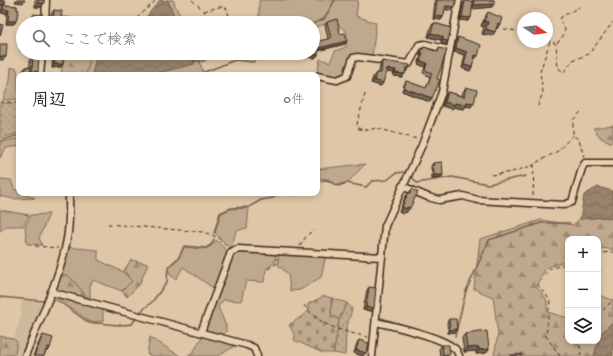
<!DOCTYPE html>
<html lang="ja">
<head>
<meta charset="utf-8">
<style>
	:root { --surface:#fff; --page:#f2f2f2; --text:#202124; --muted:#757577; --line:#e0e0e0 }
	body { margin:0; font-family:"Gochi Hand","Klee One",sans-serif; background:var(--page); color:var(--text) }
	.controls { position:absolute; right:12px; bottom:12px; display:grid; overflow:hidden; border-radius:8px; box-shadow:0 2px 6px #0003 }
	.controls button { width:36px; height:36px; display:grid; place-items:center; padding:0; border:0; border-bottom:1px solid var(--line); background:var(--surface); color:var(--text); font:20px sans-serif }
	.compass { position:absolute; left:517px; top:12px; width:36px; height:36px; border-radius:50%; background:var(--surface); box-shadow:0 2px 6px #0003; rotate:103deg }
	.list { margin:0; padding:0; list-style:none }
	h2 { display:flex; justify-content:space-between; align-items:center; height:52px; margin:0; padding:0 16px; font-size:17px }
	h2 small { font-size:13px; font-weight:400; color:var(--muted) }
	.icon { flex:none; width:22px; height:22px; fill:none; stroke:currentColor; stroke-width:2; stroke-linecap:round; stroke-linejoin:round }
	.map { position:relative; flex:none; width:613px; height:356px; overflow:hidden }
	.search { position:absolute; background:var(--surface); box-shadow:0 2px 6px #0003; left:16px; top:16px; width:304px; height:44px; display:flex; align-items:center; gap:10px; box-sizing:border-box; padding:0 14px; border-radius:22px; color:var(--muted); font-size:15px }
	.panel { position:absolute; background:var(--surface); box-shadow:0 2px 6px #0003; left:16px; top:72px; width:304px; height:124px; border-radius:8px }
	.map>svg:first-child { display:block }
</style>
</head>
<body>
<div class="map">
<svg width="613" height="356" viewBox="0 0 613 356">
	<defs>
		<pattern id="forest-firs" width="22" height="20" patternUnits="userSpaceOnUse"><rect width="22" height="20" fill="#bfa98e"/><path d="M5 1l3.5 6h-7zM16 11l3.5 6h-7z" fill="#9c8a73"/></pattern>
		<pattern id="cemetery-stones" width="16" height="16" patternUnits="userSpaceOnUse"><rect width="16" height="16" fill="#bfa98e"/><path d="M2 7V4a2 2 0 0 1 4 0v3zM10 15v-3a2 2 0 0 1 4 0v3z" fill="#9c8a73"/></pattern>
		<pattern id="park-dots" width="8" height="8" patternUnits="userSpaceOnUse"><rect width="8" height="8" fill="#bfa98e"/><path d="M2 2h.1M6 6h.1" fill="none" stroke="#9c8a73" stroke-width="1.8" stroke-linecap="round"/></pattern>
		<pattern id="water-waves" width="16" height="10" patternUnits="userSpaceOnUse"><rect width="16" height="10" fill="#99836d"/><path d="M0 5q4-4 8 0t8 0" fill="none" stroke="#7e6b59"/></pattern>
	</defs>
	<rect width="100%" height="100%" fill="#dec6a7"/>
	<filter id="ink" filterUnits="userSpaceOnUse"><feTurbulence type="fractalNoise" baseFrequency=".025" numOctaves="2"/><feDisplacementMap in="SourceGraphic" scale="8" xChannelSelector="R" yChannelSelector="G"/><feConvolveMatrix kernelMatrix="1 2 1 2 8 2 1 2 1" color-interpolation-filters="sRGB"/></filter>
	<g filter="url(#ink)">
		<!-- built -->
		<polygon fill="#ceb89a" points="23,300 43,303 22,356 19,356 15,354 17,342 14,339 22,312 20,310"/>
		<!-- grass -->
		<g fill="#bfa98e" stroke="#7d6a56">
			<polygon points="259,0 358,0 356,16 376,23 372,57 353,55 345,74 337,77 317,74 320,59 330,62 335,51 346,47 347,32 334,21 313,28 313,23 259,23"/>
			<polygon points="91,53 97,53 92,75 86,75"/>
			<polygon points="189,53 196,53 204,74 149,75 194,64 195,59"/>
			<polygon points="11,67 17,69 19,99 3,100 10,81"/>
			<polygon points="19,138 19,146 6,148 0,158 0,143"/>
			<polygon points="365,164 348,182 337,185 328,179 317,178 317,169"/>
			<polygon points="0,179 11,180 14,189 19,191 19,193 35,198 14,199 0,196"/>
			<polygon points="249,208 247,228 236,231 231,249 215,233 221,213 231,209"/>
			<polygon points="0,210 29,215 23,226 7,226 0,231"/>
			<polygon points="49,214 39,238 42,245 27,244 25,227 31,215"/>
			<path d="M216 240 229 253 216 290 183 267 176 279 169 274V267L179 258 184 247C197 248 209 253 216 240Z"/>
			<polygon points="67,247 98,250 98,260 123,272 132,281 122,291 93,280 90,286 90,300 69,276 60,274"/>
			<polygon points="238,251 276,253 275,262 266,269 264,282 246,281 241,301 223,300 218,307 226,326 226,332 221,336 204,331 233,254"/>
			<polygon points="279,253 326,255 321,277 300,290 290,291 288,274 278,265"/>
			<polygon points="54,295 103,308 103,321 90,322"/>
			<polygon points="332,298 347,303 339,320 331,314"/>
			<polygon points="203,335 238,344 218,356 187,356 194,351"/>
			<polygon points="150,337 180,356 152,356 147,354"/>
		</g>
		<!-- forest -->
		<g fill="url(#forest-firs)" stroke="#7d6a56">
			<polygon points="166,0 173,0 183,23 177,23 168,1"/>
			<polygon points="91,53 86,75 61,75 64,55"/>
			<polygon points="613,125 613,143 601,138 593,128"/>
			<polygon points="605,217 613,219 613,250 603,248 598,252 598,239 568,239 568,260 546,268 536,286 547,300 547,312 568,318 568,341 598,341 598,295 613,300 613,322 601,333 594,356 520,356 518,354 494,356 498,334 493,297 474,289 480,239 541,220 573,225 580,219"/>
			<polygon points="131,260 148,264 139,285 127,297 122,291 132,281 123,272"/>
			<polygon points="60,274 69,276 90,300 53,290"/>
			<polygon points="0,336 14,339 17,342 15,354 0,356"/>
		</g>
		<!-- cemetery -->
		<polygon fill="url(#cemetery-stones)" stroke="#7d6a56" points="324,296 332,298 331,314 339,320 334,353 323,353 294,340 295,336 289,325 308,312 308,304"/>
		<!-- park -->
		<g fill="url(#park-dots)" stroke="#7d6a56">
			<polygon points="0,103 19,103 19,133 0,138"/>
			<polygon points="347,303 352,309 346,330 345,355 334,353 339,320"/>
		</g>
		<!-- water -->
		<g fill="url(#water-waves)" stroke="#735f4d">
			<polygon points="160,0 168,1 177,23 138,23 146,17"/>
			<polygon points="97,53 189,53 195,59 194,64 149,75 92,75"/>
			<polygon points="598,187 613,191 613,219 605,217 580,219 584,195"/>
			<polygon points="613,322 613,356 594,356 601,333"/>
		</g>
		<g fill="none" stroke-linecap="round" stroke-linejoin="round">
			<!-- stream -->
			<g stroke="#735f4d" stroke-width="1.5">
				<polyline points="313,24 324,19 335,0"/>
				<polyline points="193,61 203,61 217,53"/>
				<polyline points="197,75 235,60 253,62 261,53"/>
				<polyline points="0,141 19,135"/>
				<polyline points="411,176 417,183 452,177 488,184 526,176"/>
				<polyline points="317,181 327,180 338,186 347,183 366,187 372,181 387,180 396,173 405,172"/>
				<polyline points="288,193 294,195 297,193"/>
				<polyline points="214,233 220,213 231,208 249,207 261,200 273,198 280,193"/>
				<polyline points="0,297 43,301"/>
				<path d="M51 299 57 300 89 323C104 322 117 327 132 324L136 318"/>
				<polyline points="139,313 152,302 167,282 168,267 179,257 184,246 206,248 211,245 214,239"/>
				<polyline points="381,318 422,331"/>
				<polyline points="433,335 446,339"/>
				<polyline points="455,336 466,291 489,240 541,223 570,223"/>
				<polyline points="375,356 378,329"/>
			</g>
			<!-- street casing -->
			<g stroke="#3b2a1e" stroke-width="9">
				<g id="street">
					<polyline points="45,23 46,0"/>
					<polyline points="40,75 42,53"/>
					<polyline points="317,76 337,80 347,76 353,58 358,57 409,64 419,45 425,44 449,50"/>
					<polyline points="402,186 428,197 439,200 463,196 478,200 564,205 572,202 582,168 585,163 613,163"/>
					<polyline points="51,292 247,345 254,348 257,356"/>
					<path d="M376 322C394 326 440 337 454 348 457 350 458 353 459 356"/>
					<polyline points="201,332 231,252 238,249 382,257"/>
					<path d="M25 356C40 318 60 279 67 239 70 224 69 208 69 193"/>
					<polyline points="372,356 385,226 422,145 442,92 459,0"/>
				</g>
			</g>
			<!-- path -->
			<g stroke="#3b2a1e" stroke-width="1" stroke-dasharray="4 3" stroke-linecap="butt">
				<polyline points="192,0 204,11 208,23"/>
				<polyline points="204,11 223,6 227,9 231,23"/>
				<polyline points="132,23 156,0"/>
				<polyline points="504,29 523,32"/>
				<polyline points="547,39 556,44 558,68 564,72 573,60 589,54 613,22"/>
				<polyline points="557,43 563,36 565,29 560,21 561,17 579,7"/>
				<polyline points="365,94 357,124 359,129 368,130 376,128 417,139"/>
				<polyline points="0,102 19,102"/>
				<polyline points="538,106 543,92 540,72 550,41"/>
				<polyline points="581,112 573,120 573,135 579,140 584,157"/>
				<polyline points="491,175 512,172 534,165"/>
				<polyline points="533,196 534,164 558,151 573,135"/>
				<polyline points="108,224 203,232 217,237 227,247"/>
				<polyline points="35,246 58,248"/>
				<polyline points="300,246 307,235 314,230"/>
				<polyline points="598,256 601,253 613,252"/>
				<polyline points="268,269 277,263 277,258"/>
				<path d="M304 305C320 327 343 331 368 337"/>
				<polyline points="598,315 613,300"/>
				<polyline points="560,356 546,336 550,300 538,285 549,269 568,263"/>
				<polyline points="581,356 580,346 582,341"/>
			</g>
			<!-- street -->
			<use href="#street" stroke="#e8d0b0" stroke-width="6"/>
		</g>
		<!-- wall -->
		<g fill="#92816c" stroke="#3b2a1e">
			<polygon points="0,0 6,1 4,5 17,6 16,21 14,24 6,24 7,13 1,13 1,8 3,5 0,5"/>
			<polygon points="35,0 44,0 44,3 41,7 35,7"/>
			<polygon points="436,0 456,0 455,7 452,11 445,9 443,17 441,20 433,19 435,1"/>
			<polygon points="472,0 494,0 492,7 472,9 468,21 460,20 463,4 465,1 472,2"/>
			<polygon points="54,10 61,17 80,23 51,23 51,14"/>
			<polygon points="488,12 497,29 496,28 492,36 482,34 484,27 481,26 485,17"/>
			<polygon points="34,14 42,23 31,23 32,17"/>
			<polygon points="327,22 347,41 345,44 318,51 315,58 306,57 307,53 313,53 316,42 328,39 325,25"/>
			<polygon points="434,23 451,28 446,45 441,43 441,40 428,37 431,26"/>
			<polygon points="458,37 478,56 475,59 474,59 470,71 462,68 465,55 454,52 456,40"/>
			<polygon points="23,38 23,51 20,50 21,41"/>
			<polygon points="424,47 437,51 439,48 437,79 432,98 430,102 402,91 404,85 406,81 425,88 427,86 430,77 423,73 425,67 418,64 421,56 419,55"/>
			<polygon points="55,53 64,53 63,64 61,67 52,68 53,55"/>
			<polygon points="33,55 38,72 35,75 30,74 29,75 23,75 23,70 26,67 30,67 30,58"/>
			<polygon points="382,61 407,71 405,71 405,74 402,77 393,76 394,73 386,72 381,86 371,83 373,77 376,73 379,73 380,65"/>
			<polygon points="466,87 471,107 466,106 464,109 453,107 452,109 442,106 445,97 448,92 462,96 463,92"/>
			<polygon points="433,163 441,178 432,179 431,166"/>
			<polygon points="412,189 406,213 405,212 403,214 399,212 405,197"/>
			<polygon points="369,287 372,311 363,310 367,290"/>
			<polygon points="449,319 455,332 448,333 447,322"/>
			<polygon points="465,334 486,353 476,354 476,351 464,352 462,338"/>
			<polygon points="43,335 50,348 48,351 46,351 44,356 33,356 41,338"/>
			<polygon points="359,340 366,353 363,356 354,353 357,343"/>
			<polygon points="442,345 448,356 440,356 439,349"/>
		</g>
		<!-- shaded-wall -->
		<g fill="#776958" stroke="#3b2a1e">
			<polygon points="0,0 6,1 3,5 0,5"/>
			<polygon points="16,0 25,0 23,3 15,2"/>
			<polygon points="38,3 44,3 41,7 35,7"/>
			<polygon points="494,4 492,7 472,9 474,5"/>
			<polygon points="446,6 455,7 452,11 444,9"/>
			<polygon points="3,9 9,10 7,13 1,13"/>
			<polygon points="435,16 443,17 441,20 433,19"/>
			<polygon points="462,17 471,18 468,21 460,20"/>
			<polygon points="8,21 16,21 14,24 6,24"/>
			<polygon points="484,21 488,22 484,27 481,26"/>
			<polygon points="498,23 500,24 497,29 494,28"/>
			<polygon points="486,29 495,32 492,36 482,34"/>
			<polygon points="431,33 443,37 441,40 428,37"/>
			<polygon points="443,40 448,41 446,45 441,43"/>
			<polygon points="347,41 345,44 316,51 319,48"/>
			<polygon points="22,47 23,47 23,51 20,50"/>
			<polygon points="456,48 467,52 465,55 454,52"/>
			<polygon points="421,52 423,53 421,56 419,55"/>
			<polygon points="308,54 318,55 315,58 306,57"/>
			<polygon points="475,55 478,56 475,59 473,59"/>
			<polygon points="0,56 6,57 3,60 0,60"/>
			<polygon points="420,61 427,63 425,67 418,64"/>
			<polygon points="54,64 63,64 61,67 52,68"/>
			<polygon points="464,65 472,67 470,71 462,68"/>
			<polygon points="406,68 409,68 407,71 403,71"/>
			<polygon points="387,69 396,70 394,73 385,72"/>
			<polygon points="32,71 38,72 35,75 30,74"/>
			<polygon points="395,73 405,74 402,77 393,76"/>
			<polygon points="374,80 383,83 381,86 371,83"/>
			<polygon points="404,88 432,98 430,102 402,91"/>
			<polygon points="445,102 467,102 474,103 471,107 466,106 464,109 453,107 452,109 442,106"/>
			<polygon points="434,175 443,175 441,178 432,179"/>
			<polygon points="402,207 407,207 410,208 406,213 405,212 403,214 399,212"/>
			<polygon points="366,307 374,308 372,311 363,310"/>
			<polygon points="457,329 455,332 448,333 450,330"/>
			<polygon points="48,347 50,348 48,351 45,350"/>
			<polygon points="479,347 476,351 464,352 467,348"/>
			<polygon points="489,349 486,353 476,354 479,350"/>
			<polygon points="356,350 366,353 363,356 354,353"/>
			<polygon points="450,354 448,356 442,356 443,355"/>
		</g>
		<!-- building -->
		<g fill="#aa967d" stroke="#3b2a1e">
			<rect x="38" y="0" width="6" height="3"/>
			<polygon points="437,0 456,0 455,7 446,6 443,17 435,16"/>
			<polygon points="474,0 494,0 494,4 474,5"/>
			<polygon points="465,1 473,2 471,18 462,17"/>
			<polygon points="4,5 17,6 17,10 19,10 16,21 8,21 9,10 3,9"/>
			<polygon points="54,10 62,11 61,17 80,19 80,23 53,23"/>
			<polygon points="488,12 502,18 500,24 498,23 495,32 486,29 488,22 484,21"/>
			<polygon points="34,14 43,15 42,23 33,23"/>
			<polygon points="337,19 340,34 345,33 347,41 319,48 318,55 308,54 308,53 313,53 313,38 317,39 316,42 331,38 327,22"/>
			<polygon points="434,23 451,28 448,41 443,40 443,37 431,33"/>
			<polygon points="0,24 3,25 0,36"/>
			<polygon points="458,37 481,45 478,56 475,55 472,67 464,65 467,52 456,48"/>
			<polygon points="0,44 7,44 6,57 0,56"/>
			<polygon points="424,47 438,52 439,48 447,50 437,79 440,80 432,98 404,88 406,81 426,88 429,82 432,73 425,70 427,63 420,61 423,53 421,52"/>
			<polygon points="56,53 64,53 63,64 54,64"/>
			<polygon points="33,55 39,55 38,72 32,71"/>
			<polygon points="382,61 410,65 409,68 406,68 405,74 395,73 396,70 387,69 383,83 374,80 376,73 381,73"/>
			<polygon points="26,67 31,67 30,74 25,74"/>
			<polygon points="466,87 477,90 474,103 467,102 466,105 455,103 455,105 445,102 448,92 464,97"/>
			<polygon points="442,162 443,175 434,175 433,163"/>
			<polygon points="412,189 418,192 410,208 407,207 407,209 402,207 408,193 410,193"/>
			<polygon points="369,287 376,288 374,308 366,307"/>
			<polygon points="449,319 456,319 457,329 450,330"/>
			<polygon points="487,331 489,349 479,350 479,347 467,348 465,334"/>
			<polygon points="43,335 53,338 50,348 48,347 46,350 44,356 34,356"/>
			<polygon points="359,340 369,343 366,353 356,350"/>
			<polygon points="442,345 449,345 450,354 443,355"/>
			<polygon points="522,354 522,356 510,356"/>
		</g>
	</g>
</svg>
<div class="controls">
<button>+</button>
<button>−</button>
<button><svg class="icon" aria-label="layers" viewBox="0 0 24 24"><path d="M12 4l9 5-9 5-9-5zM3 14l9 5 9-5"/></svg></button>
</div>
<svg class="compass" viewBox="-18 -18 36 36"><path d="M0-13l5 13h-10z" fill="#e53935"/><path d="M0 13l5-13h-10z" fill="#757577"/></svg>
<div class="search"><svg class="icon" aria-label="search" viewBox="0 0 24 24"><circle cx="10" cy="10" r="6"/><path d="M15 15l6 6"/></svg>ここで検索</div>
<section class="panel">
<h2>周辺<small>0件</small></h2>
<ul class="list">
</ul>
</section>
</div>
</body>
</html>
